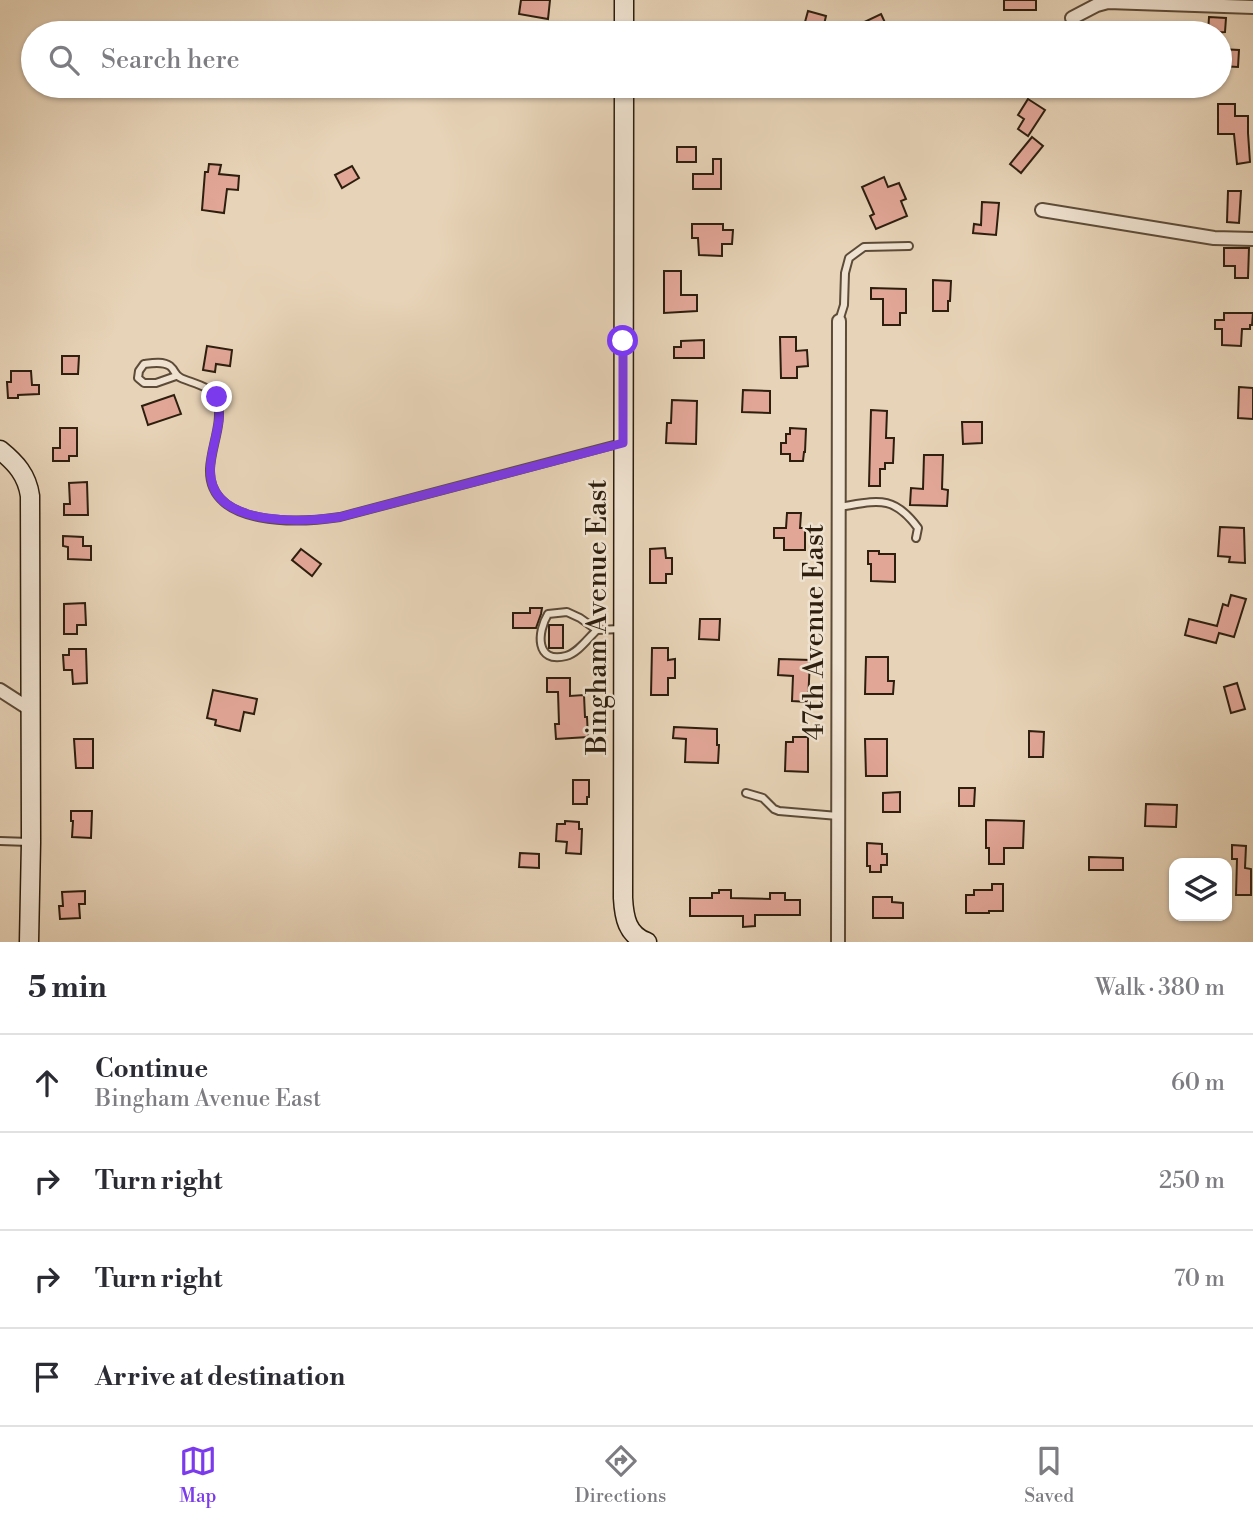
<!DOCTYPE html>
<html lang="en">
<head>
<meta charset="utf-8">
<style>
	:root { --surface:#fff; --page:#f7f7f7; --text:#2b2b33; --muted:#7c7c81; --line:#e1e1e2; --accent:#7c3aed }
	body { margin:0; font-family:"Libre Bodoni",serif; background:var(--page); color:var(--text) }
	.controls { position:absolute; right:21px; bottom:21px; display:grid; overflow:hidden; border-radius:14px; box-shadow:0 2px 5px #0004 }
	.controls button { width:63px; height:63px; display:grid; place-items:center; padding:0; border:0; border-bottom:2px solid var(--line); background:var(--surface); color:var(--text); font:35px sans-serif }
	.stop { position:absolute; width:21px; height:21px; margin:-16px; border:5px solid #7c3aed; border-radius:50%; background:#fff }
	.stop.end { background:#7c3aed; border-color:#fff; box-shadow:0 2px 7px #0008 }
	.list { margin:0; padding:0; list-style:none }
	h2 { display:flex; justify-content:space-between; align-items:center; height:91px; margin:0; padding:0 28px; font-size:30px }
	h2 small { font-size:23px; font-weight:400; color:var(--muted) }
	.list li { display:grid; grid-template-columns:46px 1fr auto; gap:21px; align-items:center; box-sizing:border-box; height:98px; padding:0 28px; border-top:2px solid var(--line) }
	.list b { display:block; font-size:26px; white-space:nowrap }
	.list p { margin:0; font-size:23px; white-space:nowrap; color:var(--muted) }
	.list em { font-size:23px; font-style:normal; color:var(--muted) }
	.icon { flex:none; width:38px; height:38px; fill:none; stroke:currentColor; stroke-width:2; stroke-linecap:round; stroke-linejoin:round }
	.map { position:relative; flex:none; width:1253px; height:942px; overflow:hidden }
	.search { position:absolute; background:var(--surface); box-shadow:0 2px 5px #0004; left:21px; right:21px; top:21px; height:77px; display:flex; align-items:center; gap:18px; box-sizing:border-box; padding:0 24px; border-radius:38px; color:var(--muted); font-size:26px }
	.sheet { height:483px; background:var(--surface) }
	nav { display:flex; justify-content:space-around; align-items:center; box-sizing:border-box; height:98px; border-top:2px solid var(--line); background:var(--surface); font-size:19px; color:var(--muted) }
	nav a { display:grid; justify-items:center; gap:4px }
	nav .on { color:var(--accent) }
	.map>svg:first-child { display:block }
</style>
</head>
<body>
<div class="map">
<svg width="1253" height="942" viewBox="0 0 1253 942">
	<rect width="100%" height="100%" fill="#e7d3b7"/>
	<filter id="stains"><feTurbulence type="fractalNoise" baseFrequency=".00286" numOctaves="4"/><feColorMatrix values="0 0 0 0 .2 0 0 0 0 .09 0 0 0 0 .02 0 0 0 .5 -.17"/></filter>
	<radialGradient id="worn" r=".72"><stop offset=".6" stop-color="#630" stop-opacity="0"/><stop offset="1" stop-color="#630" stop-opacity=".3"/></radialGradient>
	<!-- building -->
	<g fill="#e2a697" stroke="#2d1e0e" stroke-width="2">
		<polygon points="521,0 550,0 548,19 519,14"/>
		<rect x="1004" y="0" width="32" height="10"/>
		<polygon points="808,11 826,16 822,33 802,33"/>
		<polygon points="881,14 888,29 880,33 862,33 858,25"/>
		<polygon points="1209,17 1226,18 1225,32 1208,33"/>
		<polygon points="1220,49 1239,50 1238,67 1220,66"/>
		<polygon points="1028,99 1045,110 1028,136 1018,129 1024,119 1018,115"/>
		<polygon points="1218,104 1235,104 1235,116 1248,116 1248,133 1250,162 1237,164 1234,134 1218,134"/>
		<polygon points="1032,137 1043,146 1021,173 1010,164"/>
		<rect x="677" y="147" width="19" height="15"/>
		<polygon points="713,159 721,159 721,189 693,189 693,174 713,174"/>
		<polygon points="209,164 221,165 219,174 239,176 238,190 227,189 224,213 202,210 205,172 208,172"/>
		<polygon points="352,166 359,178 342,188 335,175"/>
		<polygon points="884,177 888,187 899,183 906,199 901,201 907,216 876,229 870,216 874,214 862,187"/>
		<polygon points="1228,191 1241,191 1239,223 1227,222"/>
		<polygon points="982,202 999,203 996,235 973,233 974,224 981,225"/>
		<polygon points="692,224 723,224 723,230 733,230 732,244 722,244 722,256 699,255 698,238 692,238"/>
		<polygon points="1224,248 1249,248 1248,278 1235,278 1235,266 1224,266"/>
		<polygon points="664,271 681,271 681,295 697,295 697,311 664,313"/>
		<polygon points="933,280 951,281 950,301 948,301 948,311 933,311"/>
		<polygon points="871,288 906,289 906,313 900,313 900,325 883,325 883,299 871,299"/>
		<polygon points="1224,313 1253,313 1252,325 1250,325 1250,329 1242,329 1241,346 1222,345 1222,329 1215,329 1215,320 1224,320"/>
		<polygon points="780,337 796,337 796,351 807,350 808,366 797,367 797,378 781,378"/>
		<polygon points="704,340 704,358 674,358 674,347 681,347 681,341"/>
		<polygon points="207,346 232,350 230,366 216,364 215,372 203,370"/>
		<polygon points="62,356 79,356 78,374 62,374"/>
		<polygon points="11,371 31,371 32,385 39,385 39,394 18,395 18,398 8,398 7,382 11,382"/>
		<polygon points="1239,387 1253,388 1253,419 1238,418"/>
		<polygon points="743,390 770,391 770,413 742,412"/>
		<polygon points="174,395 181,414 148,425 142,406"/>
		<polygon points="672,400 697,401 696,444 666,443 667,423 671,423"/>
		<polygon points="871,410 887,411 886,438 894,438 893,463 885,463 885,469 880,469 880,486 869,486"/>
		<polygon points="962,422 982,422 982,443 963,444"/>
		<polygon points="60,428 77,428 77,456 69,456 69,461 53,461 53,448 60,448"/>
		<polygon points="790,428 806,429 805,452 804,452 803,461 790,461 790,454 781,454 781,443 786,443 786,434 790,434"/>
		<polygon points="924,455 943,455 942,489 948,490 947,506 910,505 911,488 923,489"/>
		<polygon points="87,482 88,515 64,515 64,504 70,504 69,483"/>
		<polygon points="787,513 801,513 800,528 805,528 805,550 784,550 784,538 774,538 774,528 786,528"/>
		<polygon points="1220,527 1244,528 1245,563 1229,562 1230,557 1218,556"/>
		<polygon points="63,536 83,537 83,546 91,546 91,560 68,559 68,547 63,546"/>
		<polygon points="665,548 666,558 672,558 672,574 666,574 666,583 650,583 650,549"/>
		<polygon points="301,549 321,564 312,576 292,560"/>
		<polygon points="868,551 879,551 879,554 895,554 895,582 871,581 871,564 868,564"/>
		<polygon points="1231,595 1246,599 1234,637 1219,633 1216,643 1185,635 1189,619 1217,626 1223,604 1228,606"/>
		<polygon points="85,603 86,625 77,625 77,634 64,634 64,604"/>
		<polygon points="530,608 542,608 541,614 536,628 513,628 513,613 530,613"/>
		<polygon points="700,619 720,619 719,640 699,639"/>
		<rect x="549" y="625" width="14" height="23"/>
		<polygon points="652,648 668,648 668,660 675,659 675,678 668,678 668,695 651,695"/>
		<polygon points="69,649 86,649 87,683 73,684 72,670 64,670 63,655 69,655"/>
		<polygon points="866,657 888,657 888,681 894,681 893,694 865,694"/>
		<polygon points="779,659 810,660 808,702 792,701 793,676 778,675"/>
		<polygon points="547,678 570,678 570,696 584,695 585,717 587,717 588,737 556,739 555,724 559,724 558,692 547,692"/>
		<polygon points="1237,683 1245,709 1231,713 1224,687"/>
		<polygon points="213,690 257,699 254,714 244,712 240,731 215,725 216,720 207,718"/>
		<polygon points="674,727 717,729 717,745 719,745 718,763 685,762 686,739 673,738"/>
		<polygon points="1029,731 1044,732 1043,757 1029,757"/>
		<polygon points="793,737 808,737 808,772 785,771 786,742 793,742"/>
		<polygon points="74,739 93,739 93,768 76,768"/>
		<polygon points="865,739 887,739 887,776 866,776"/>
		<polygon points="573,780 589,780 589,797 587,797 587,804 573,804"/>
		<polygon points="959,788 975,788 974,806 959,806"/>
		<polygon points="900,792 900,812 883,812 883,793"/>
		<polygon points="1146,804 1177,805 1176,827 1145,826"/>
		<polygon points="71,811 92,811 91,838 72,837 73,821 71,821"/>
		<polygon points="986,820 1024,821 1023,848 1004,848 1004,864 989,864 989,848 986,848"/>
		<polygon points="565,821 579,822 579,829 582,829 581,854 566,853 567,842 556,841 557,824 565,824"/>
		<polygon points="867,843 882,844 882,854 887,854 887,865 881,865 881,872 870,872 870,866 867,866"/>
		<polygon points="1232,845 1246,846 1245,868 1251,869 1251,895 1236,895 1237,859 1232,859"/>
		<polygon points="520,853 539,854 539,868 519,867"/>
		<polygon points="1089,857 1123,858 1123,870 1089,870"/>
		<polygon points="992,884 1003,884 1003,911 989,911 989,913 966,913 966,895 974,895 974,890 992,890"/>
		<polygon points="719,890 731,890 731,898 770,899 770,893 785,893 785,900 800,900 800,915 755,915 755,926 743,927 743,916 690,916 690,898 712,898 712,893 719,893"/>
		<polygon points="85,891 85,904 79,904 80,918 60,919 59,906 63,906 62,892"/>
		<polygon points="873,897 892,897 892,902 903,903 903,918 873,918"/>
	</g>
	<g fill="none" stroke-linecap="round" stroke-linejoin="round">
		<!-- lane casing -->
		<g stroke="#5c4b38" stroke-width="10">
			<g id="lane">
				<polyline points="839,321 844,305 845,273 849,258 864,247 909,246"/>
				<path d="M176 376 156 383H144L138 378 139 371 144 364C152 363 163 361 170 366 176 371 174 375 181 378 192 383 213 387 217 399 224 421 211 446 210 469 208 528 301 523 340 517L621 443"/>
				<path d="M839 507C877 501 893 494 918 528L916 538"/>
				<path d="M597 630C588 638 578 653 566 656 535 664 537 632 548 614L567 612 580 618 597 630 621 629"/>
				<polyline points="746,793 763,798 774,809 779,811 838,816"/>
				<polyline points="0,841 29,842"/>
			</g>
		</g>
		<!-- street casing -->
		<g stroke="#5c4b38" stroke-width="16">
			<g id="street">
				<polyline points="1072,18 1097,5 1108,2 1253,7"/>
				<polyline points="1042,210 1214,238 1253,239"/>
				<polyline points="0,690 31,710"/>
				<polyline points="838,942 839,321"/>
			</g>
		</g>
		<!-- secondary casing -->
		<g stroke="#2d1e0e" stroke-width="21">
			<g id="secondary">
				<polyline points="624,0 624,33"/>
				<path d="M624 86 623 898C624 917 627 935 647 942"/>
				<path d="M0 450C16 463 27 475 30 496L31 842 29 942"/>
			</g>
		</g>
		<!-- lane -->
		<use href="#lane" stroke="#efe2d0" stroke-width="6"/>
		<!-- street -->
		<use href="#street" stroke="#efe2d0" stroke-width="12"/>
		<!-- secondary -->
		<use href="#secondary" stroke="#efe2d0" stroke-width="18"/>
	</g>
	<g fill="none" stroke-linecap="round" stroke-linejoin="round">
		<!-- route -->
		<path stroke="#7c3aed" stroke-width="9" d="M217 397C218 404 220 412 219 419 217 438 208 459 211 478 218 527 304 522 340 517L623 443V341"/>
	</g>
	<g text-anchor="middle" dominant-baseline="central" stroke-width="5" stroke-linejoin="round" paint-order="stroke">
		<!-- street labels -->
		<g font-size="28" fill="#2d1e0e" stroke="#efe2d0">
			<text transform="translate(597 617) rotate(-90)">Bingham Avenue East</text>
			<text transform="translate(814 632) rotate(-90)">47th Avenue East</text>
		</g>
	</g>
	<rect width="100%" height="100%" filter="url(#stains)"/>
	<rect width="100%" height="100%" fill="url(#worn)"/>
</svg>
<div class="controls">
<button><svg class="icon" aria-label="layers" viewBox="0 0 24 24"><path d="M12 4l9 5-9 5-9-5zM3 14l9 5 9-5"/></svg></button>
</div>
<div class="stop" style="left:623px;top:341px"></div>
<div class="stop end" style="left:217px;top:397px"></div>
<div class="search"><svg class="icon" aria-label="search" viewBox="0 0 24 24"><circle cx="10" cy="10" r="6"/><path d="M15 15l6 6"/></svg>Search here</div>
</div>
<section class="sheet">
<h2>5 min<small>Walk · 380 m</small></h2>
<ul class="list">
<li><svg class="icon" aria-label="ahead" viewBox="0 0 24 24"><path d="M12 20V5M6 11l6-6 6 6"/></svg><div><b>Continue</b><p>Bingham Avenue East</p></div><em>60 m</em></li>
<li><svg class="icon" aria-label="right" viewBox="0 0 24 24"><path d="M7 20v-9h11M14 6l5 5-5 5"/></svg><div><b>Turn right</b></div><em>250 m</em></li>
<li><svg class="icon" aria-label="right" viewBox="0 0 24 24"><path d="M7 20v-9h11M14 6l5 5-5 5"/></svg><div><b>Turn right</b></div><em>70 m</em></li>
<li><svg class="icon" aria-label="arrive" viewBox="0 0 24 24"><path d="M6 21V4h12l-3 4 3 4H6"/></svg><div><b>Arrive at destination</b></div></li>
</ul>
</section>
<nav>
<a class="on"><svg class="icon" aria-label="map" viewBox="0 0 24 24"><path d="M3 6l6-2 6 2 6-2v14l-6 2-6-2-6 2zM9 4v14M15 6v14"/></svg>Map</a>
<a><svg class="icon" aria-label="directions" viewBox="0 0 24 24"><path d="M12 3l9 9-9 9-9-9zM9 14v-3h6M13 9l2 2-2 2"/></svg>Directions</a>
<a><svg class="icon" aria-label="saved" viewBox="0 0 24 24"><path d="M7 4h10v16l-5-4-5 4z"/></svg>Saved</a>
</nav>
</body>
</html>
